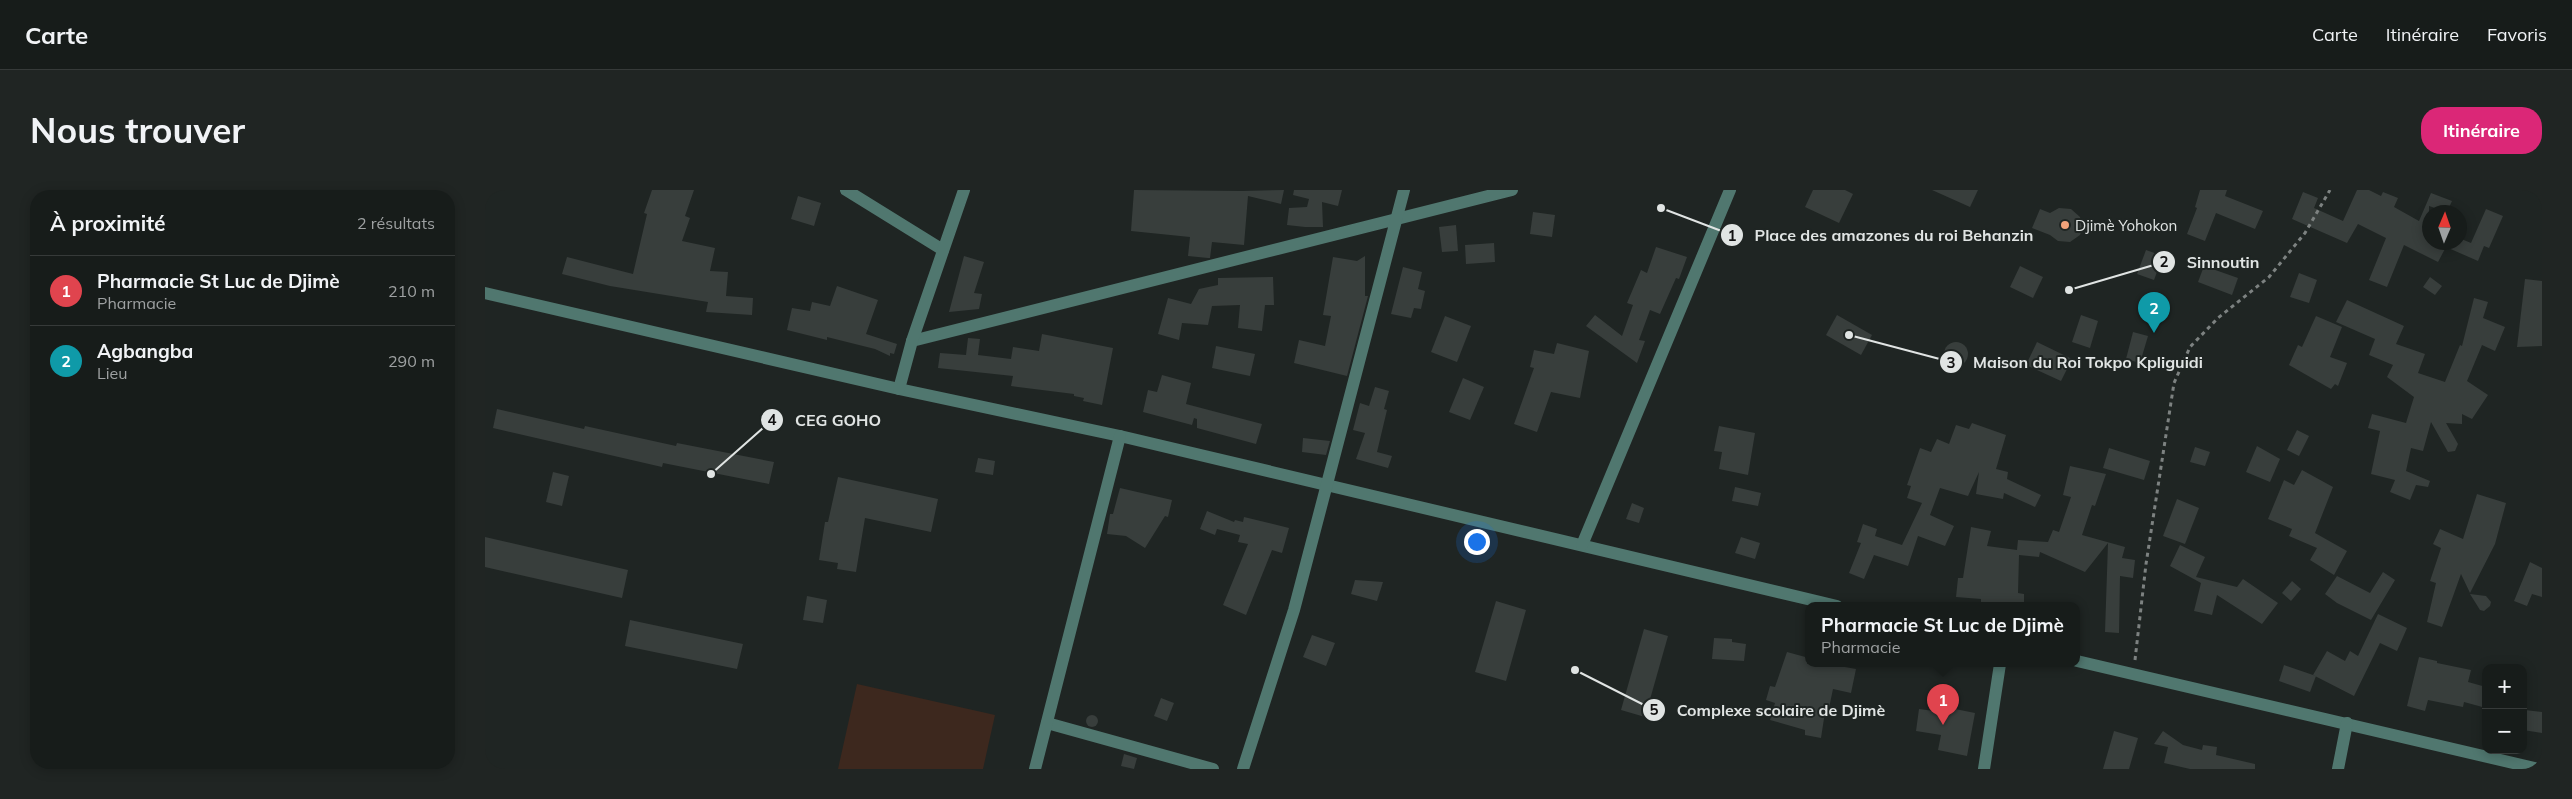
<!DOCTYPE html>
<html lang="fr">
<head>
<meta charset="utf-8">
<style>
	:root { --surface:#171c1a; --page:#202523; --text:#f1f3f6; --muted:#9ea1a2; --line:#363a39; --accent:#db2777 }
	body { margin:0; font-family:Mulish,sans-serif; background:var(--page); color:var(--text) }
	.controls { position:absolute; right:15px; bottom:15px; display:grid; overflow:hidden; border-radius:10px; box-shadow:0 2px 12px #0003 }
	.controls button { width:45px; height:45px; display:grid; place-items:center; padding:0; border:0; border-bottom:1px solid var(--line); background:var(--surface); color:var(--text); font:25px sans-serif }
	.compass { position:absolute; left:1937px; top:15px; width:45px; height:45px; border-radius:50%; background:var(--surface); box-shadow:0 2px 12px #0003; rotate:2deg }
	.you { position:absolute; left:991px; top:351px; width:18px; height:18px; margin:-12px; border:4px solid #fff; border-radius:50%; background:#1a73e8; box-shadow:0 0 0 8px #1a73e833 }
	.badge { display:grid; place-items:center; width:32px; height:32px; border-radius:50%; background:var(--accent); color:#fff; font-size:16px; font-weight:700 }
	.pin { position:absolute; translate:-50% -41px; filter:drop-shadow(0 1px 2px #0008) }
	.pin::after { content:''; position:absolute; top:26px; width:18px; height:15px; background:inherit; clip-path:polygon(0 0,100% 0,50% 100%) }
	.popup { position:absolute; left:1320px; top:412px; width:275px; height:65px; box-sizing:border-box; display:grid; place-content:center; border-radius:10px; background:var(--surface); filter:drop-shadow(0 1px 4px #0005); font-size:16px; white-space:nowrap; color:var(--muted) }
	.popup b { font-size:19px; color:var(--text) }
	.popup::after { content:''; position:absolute; left:50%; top:100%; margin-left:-10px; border:10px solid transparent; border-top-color:var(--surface) }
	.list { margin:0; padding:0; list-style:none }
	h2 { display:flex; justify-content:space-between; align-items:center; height:65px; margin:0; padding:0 20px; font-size:21px }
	h2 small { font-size:16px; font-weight:400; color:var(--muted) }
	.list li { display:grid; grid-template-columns:32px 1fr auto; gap:15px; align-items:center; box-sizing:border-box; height:70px; padding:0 20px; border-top:1px solid var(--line) }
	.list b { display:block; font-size:19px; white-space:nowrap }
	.list p { margin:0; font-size:16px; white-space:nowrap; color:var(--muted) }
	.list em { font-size:16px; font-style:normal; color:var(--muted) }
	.map { position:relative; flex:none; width:2057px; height:579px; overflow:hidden; border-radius:20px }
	header { display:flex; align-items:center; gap:30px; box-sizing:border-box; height:70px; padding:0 25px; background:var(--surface); border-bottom:1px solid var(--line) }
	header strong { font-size:24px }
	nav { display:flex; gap:28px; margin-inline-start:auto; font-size:18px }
	.intro { display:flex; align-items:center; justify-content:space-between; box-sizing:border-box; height:120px; padding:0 30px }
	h1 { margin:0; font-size:35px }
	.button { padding:12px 22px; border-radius:20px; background:var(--accent); color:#fff; font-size:18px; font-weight:700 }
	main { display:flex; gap:30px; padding:0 30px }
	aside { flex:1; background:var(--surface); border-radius:20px; box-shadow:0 2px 12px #0003 }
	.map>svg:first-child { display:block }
</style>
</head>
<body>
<header>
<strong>Carte</strong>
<nav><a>Carte</a><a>Itinéraire</a><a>Favoris</a></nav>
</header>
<div class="intro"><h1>Nous trouver</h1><a class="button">Itinéraire</a></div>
<main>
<aside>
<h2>À proximité<small>2 résultats</small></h2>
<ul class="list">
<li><span class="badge" style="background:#e0444e">1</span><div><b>Pharmacie St Luc de Djimè</b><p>Pharmacie</p></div><em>210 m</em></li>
<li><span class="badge" style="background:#0f9aa8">2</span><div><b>Agbangba</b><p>Lieu</p></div><em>290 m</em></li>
</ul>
</aside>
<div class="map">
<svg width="2057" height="579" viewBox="0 0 2057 579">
	<rect width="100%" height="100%" fill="#1f2523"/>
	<!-- green -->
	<polygon fill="#3d281e" points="372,494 510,525 498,579 353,579"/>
	<!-- building -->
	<g fill="#383e3c">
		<polygon points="167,0 209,0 200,26 205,28 197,51 230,58 225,81 243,82 241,106 268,108 267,125 221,122 223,112 125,96 77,84 82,67 148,84 162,24 159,23"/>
		<polygon points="649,0 757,1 799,0 796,14 763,6 759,55 727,52 725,68 723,68 703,66 705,47 646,41"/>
		<polygon points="809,0 857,0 853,16 837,12 838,37 820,37 802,35 804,18 822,17 824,9 808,5"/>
		<polygon points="1328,0 1360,0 1368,4 1354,33 1320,17"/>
		<polygon points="1447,0 1493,0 1485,17"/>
		<polygon points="1715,0 1742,0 1740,6 1778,21 1770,39 1731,23 1720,51 1702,44 1712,18 1710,17"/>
		<polygon points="1872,0 1884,0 1896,6 1898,2 1913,8 1909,17 1934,31 1946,3 1967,11 1962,22 1944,16 1944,52 1974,52 1974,48 1986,53 2001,19 2018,26 2004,58 1999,56 1993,71 1961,57 1953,72 1919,55 1902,97 1884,90 1901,48 1873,34 1862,53 1807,29 1818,2 1833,8 1829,18 1858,31"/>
		<polygon points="313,6 336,13 329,36 306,29"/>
		<polygon points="1574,18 1586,19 1595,27 1597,39 1595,45 1585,52 1573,51 1565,45 1547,38 1555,19 1565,23"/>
		<polygon points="1048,22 1070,25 1067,47 1045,44"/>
		<polygon points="971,35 973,61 957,62 954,37"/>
		<polygon points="1009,53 1010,72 981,74 980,55"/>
		<polygon points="1171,57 1202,67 1194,89 1191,88 1175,124 1165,120 1154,150 1160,151 1152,173 1101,136 1110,125 1137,146 1148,115 1142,113 1156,80 1162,83"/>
		<polygon points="1661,60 1678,66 1669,90 1652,84"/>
		<polygon points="479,66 499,72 489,103 497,104 494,119 464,122"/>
		<polygon points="880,66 880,106 883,106 862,186 809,173 814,150 840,156 846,126 838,125 848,67 872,71"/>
		<polygon points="1535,76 1558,87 1548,108 1525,97"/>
		<polygon points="1719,76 1753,88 1747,105 1713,92"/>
		<polygon points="918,77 937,82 933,99 940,101 936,119 929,118 926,128 906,124"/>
		<polygon points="1814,83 1832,90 1824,113 1805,107"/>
		<polygon points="788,87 789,115 780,115 777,141 753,138 755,115 727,116 723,135 697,133 694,150 673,144 683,108 706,114 714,99 733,95 733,88"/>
		<polygon points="1945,87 1957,96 1950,105 1938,97"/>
		<polygon points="2040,89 2057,91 2057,156 2032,157"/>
		<polygon points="352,96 393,110 381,144 412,154 409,164 405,163 405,166 390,159 342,147 342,150 302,140 307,118 325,121 327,112 345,116"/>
		<polygon points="1989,108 2003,112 1998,128 2020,137 2010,161 1997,155 1982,191 2003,205 1987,229 1977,224 1977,234 1961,233 1973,254 1970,261 1963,262 1946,232 1938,261 1926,258 1921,281 1945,291 1943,297 1931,295 1925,310 1905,302 1910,290 1886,284 1895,241 1883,238 1887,224 1921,233 1929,207 1902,187 1908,175 1884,165 1890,149 1851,132 1862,110 1919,136 1911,154 1940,164 1933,183 1960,192 1975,155 1977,156"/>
		<polygon points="1352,125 1387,145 1376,165 1341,145"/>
		<polygon points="1596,125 1613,131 1605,158 1587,152"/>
		<polygon points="960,126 986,136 972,172 946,162"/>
		<polygon points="1831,126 1857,137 1845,167 1862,173 1853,196 1850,194 1846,199 1804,175 1813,155 1817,157"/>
		<polygon points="1648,142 1663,146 1655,173 1641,169"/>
		<polygon points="557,144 628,158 617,215 598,211 599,208 589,206 589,204 526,196 528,186 453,178 455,163 481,165 483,148 495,149 493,165 526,169 528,157 554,161"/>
		<circle cx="1471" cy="164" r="12"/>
		<polygon points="1552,152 1587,169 1576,191 1541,175"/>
		<polygon points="1072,153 1104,161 1095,208 1066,202 1052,242 1029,234 1049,178 1045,177 1049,160 1069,164"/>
		<polygon points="731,156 770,164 765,186 727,178"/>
		<polygon points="677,185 706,193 701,214 777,234 771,254 712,238 712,229 709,228 707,235 658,222 663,200 672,202"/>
		<polygon points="978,188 999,197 985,230 964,222"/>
		<polygon points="890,197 904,201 899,219 902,220 892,262 907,266 903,278 871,269 880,243 868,240 875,213 884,216"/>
		<polygon points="12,219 99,239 100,236 191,256 192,253 289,272 284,294 178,273 177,277 8,238"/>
		<polygon points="1487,233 1521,245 1511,279 1523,282 1522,289 1556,305 1550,317 1519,303 1518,309 1491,304 1494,282 1483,306 1455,298 1445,325 1469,336 1460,356 1433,346 1423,376 1389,365 1379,389 1364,383 1376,353 1372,352 1378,334 1392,339 1390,346 1417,355 1437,313 1422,308 1426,296 1422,295 1435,258 1446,262 1452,249 1464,254 1471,235 1484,239"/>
		<polygon points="1234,236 1270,243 1263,285 1234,279 1237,262 1229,261"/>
		<polygon points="1812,240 1824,246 1814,266 1802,260"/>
		<polygon points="818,248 845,251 841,265 817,262"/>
		<polygon points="1772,256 1795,269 1785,292 1761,282"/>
		<polygon points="1710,257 1725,262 1720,276 1705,272"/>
		<polygon points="1624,258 1665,271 1659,290 1618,278"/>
		<polygon points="493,268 510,271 508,285 490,282"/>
		<polygon points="1585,276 1621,284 1610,316 1607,315 1597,345 1640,357 1637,368 1650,370 1648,388 1635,386 1634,443 1620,442 1623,353 1600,382 1555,362 1554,367 1534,365 1533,403 1539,404 1539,416 1496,416 1496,409 1471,407 1473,388 1478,388 1486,337 1506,341 1502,356 1532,360 1533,350 1563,352 1568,340 1574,342 1586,307 1578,305"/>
		<polygon points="1817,280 1848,297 1830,343 1862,361 1849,385 1825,370 1832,358 1804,346 1807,339 1783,329 1799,290 1809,295"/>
		<polygon points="68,282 84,286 77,316 61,312"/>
		<polygon points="353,287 453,309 446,342 380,328 371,382 352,379 353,373 334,370 340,332 343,332"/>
		<polygon points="1250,297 1276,303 1273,316 1247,311"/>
		<polygon points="635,298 687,310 683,327 680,326 660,358 641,346 622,344 625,324 628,324"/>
		<polygon points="1992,304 2021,313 2010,354 1985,403 1976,384 1957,437 1942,432 1951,393 1945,391 1956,358 1948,354 1955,339 1978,349"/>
		<polygon points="1692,309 1714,318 1700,354 1678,346"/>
		<polygon points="1147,313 1159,318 1154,333 1141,329"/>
		<polygon points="722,321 749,332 750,330 758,332 759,327 804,338 797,363 787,360 761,425 738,415 763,354 753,352 755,345 732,339 730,345 715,339"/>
		<polygon points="0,347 143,380 137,408 0,377"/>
		<polygon points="1256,347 1275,353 1270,369 1250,363"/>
		<polygon points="1695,355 1720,367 1711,387 1752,397 1758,389 1793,413 1777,434 1732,405 1727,425 1709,421 1716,393 1685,376"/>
		<polygon points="2045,372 2057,378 2057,407 2047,404 2042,416 2029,411"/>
		<polygon points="1898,382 1910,390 1886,430 1852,413 1840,404 1852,386 1885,403"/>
		<polygon points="870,390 898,392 892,411 866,404"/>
		<polygon points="1807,391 1816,399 1806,411 1797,403"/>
		<polygon points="1985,404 2001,406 2006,412 2005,416 1999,421 1995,420"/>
		<polygon points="322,406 342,410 338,433 318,430"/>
		<polygon points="1011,411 1041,420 1021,491 990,482"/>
		<polygon points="1893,424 1922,438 1912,461 1895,453 1869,506 1828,485 1842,461 1860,471 1865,461 1873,466"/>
		<polygon points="145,430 258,454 252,479 140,456"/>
		<polygon points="1159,439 1183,446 1160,527 1136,520"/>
		<polygon points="827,445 850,453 841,476 818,467"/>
		<polygon points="1229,448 1247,449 1247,452 1261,454 1259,471 1227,469"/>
		<polygon points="1302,462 1324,468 1322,474 1343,474 1371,479 1366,503 1348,499 1343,523 1340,522 1336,548 1320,545 1320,540 1285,530 1290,513 1281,510 1285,496 1290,497"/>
		<polygon points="1934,467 1952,471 1952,473 1986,480 1983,492 2001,497 2001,518 1979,512 1978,517 1943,510 1940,521 1922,516"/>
		<polygon points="1799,475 1831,486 1825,502 1794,491"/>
		<polygon points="676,508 689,513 682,531 669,526"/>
		<polygon points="1450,515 1490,523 1482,566 1453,560 1456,545 1431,541 1434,519 1449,521"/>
		<polygon points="2040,520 2057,522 2057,543 2038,540"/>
		<circle cx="607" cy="531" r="6"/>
		<polygon points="1629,541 1653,548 1644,579 1618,579"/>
		<polygon points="1678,541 1698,555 1717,560 1718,555 1732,557 1731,565 1770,574 1770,579 1705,579 1679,573 1683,557 1669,554"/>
		<polygon points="639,564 652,568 649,579 636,576"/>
	</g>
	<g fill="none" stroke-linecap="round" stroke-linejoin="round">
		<!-- path -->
		<polyline stroke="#7d8281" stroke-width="3" stroke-dasharray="4 4" stroke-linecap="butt" points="1650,470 1661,374 1689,193 1705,157 1733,128 1784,87 1820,43 1845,0"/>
		<!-- minor -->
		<g stroke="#50776f" stroke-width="12">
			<polyline points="361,0 458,60"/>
			<polyline points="0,103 414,199 635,246 1352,416"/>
			<polyline points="427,151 1027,0"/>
			<polyline points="414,199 427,151 479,0"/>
			<polyline points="1097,355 1245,0"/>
			<polyline points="1592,471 2054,579"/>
			<polyline points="562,533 728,579"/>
			<polyline points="550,579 635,246"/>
			<polyline points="758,579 809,420 919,0"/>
			<polyline points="1499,579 1515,474"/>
			<polyline points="1853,579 1862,533"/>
		</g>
	</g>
	<!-- markers -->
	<circle fill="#f0a27a" stroke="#1f2523" stroke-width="2" cx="1580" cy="35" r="5"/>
	<g text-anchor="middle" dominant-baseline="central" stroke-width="4" stroke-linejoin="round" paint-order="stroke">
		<!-- poi labels -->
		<g font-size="15" fill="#e0e4e3" stroke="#1f2523" text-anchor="start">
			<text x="1590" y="35">Djimè Yohokon</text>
		</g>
	</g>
	<!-- callouts -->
	<path fill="none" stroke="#e0e4e3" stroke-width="2" d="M1176 18L1247 45M1584 100L1679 72M1364 145L1466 172M226 284L287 230M1090 480L1169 520"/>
	<g fill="#e0e4e3" stroke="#1f2523" stroke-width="2">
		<circle cx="1176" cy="18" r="5"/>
		<circle cx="1584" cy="100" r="5"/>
		<circle cx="1364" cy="145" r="5"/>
		<circle cx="226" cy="284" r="5"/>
		<circle cx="1090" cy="480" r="5"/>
		<circle cx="1247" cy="45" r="12"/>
		<circle cx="1679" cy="72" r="12"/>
		<circle cx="1466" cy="172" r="12"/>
		<circle cx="287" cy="230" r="12"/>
		<circle cx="1169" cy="520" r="12"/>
	</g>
	<g font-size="15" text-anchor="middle" font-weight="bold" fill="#111">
		<text x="1247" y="51">1</text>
		<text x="1679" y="77">2</text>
		<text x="1466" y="178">3</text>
		<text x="287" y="235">4</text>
		<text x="1169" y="525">5</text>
	</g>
	<g font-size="16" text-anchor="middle" font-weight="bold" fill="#e0e4e3" stroke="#1f2523" stroke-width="4" stroke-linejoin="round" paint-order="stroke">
		<text x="1409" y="51">Place des amazones du roi Behanzin</text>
		<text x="1738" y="78">Sinnoutin</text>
		<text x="1603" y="178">Maison du Roi Tokpo Kpliguidi</text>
		<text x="353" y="236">CEG GOHO</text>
		<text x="1296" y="526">Complexe scolaire de Djimè</text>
	</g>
</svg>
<div class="controls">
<button>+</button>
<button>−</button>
</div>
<svg class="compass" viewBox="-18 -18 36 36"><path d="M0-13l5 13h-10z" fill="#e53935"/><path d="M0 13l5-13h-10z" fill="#9ea1a2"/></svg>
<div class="you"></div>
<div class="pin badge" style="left:1458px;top:535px;background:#e0444e">1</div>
<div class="popup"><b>Pharmacie St Luc de Djimè</b>Pharmacie</div>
<div class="pin badge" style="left:1669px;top:143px;background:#0f9aa8">2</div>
</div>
</main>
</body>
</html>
